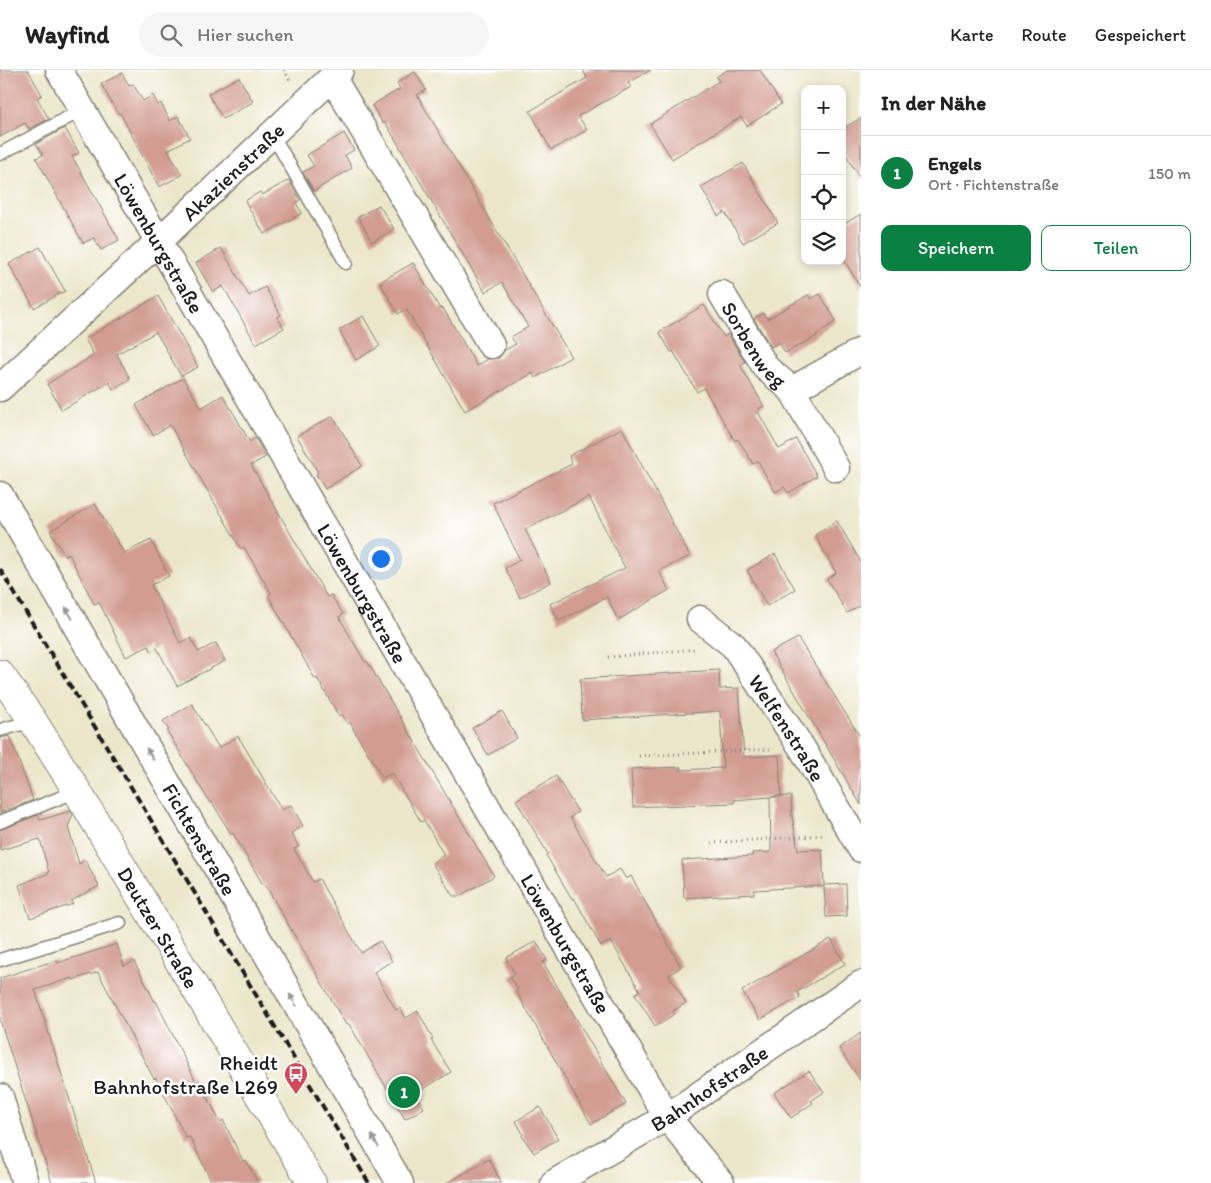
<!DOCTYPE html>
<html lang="de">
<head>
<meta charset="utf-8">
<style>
	:root { --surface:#fff; --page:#f6f6f6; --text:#222; --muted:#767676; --line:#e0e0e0; --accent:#0b8043 }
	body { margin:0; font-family:Itim,sans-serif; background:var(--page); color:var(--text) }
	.controls { position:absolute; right:15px; top:15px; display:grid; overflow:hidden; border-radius:10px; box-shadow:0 2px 8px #0003 }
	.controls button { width:45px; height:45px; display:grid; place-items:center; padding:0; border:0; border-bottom:1px solid var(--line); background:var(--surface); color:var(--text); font:25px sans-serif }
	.you { position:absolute; left:380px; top:488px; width:18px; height:18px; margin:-12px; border:4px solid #fff; border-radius:50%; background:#1a73e8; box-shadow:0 0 0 8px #1a73e833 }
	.badge { display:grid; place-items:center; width:32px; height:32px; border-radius:50%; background:var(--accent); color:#fff; font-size:16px; font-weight:700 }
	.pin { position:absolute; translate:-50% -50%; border:2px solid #fff; box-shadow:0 1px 5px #0006 }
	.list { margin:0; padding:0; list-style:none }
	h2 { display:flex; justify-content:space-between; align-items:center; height:65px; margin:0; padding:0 20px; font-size:21px }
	h2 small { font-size:16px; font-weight:400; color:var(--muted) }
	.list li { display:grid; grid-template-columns:32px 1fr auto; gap:15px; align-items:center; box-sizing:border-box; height:75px; padding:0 20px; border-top:1px solid var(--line) }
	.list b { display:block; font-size:19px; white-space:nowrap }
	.list p { margin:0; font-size:16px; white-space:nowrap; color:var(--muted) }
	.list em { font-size:16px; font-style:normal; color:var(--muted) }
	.actions { display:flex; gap:10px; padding:15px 20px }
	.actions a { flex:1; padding:11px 0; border:1px solid var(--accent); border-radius:10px; text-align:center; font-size:18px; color:var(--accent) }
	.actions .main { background:var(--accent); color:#fff }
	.icon { flex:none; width:28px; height:28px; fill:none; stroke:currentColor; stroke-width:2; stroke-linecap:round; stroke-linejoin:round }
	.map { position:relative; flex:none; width:861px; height:1113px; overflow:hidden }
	header { display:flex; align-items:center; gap:30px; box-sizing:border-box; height:70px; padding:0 25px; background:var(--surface); border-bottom:1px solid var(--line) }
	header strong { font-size:24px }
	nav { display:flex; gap:28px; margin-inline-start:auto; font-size:18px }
	.search { width:350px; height:45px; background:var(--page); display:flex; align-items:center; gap:12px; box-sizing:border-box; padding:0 18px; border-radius:28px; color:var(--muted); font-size:19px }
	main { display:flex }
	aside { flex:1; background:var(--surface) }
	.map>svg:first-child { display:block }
</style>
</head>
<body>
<header>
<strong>Wayfind</strong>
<div class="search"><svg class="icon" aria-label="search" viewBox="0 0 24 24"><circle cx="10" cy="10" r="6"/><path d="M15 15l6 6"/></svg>Hier suchen</div>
<nav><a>Karte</a><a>Route</a><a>Gespeichert</a></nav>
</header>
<main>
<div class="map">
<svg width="861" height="1113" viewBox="0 0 861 1113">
	<rect width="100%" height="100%" fill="#fff"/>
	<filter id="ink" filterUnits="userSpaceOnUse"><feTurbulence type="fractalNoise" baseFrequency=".02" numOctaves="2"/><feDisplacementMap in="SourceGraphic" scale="10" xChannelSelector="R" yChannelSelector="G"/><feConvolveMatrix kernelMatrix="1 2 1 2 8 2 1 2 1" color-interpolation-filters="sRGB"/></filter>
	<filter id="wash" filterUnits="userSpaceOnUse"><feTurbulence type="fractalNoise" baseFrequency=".0096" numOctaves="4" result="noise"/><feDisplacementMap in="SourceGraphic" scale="20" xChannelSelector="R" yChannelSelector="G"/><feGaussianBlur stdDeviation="1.12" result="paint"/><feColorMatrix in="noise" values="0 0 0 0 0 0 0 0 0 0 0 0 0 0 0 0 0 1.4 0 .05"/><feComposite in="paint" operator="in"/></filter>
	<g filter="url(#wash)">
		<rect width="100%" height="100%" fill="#ece7cb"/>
		<g id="blocks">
			<!-- building -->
			<g fill="#d29c90">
				<polygon points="0,0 28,0 42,25 37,28 49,49 29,59 25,53 0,67"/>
				<polygon points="583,0 651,0 628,13 631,17 578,46 587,60 551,80 530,41 587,8"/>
				<polygon points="727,0 760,0 781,34 747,56 741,47 672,89 650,54 719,11 716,7"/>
				<polygon points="415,2 426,20 417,25 571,287 535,308 533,303 465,341 406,239 398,244 380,212 413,193 440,239 443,238 477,296 488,289 499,288 505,280 516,274 511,267 528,257 502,212 485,222 385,52 383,54 372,35 400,19 397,13"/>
				<polygon points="122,3 129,16 133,14 143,31 153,25 158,35 161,33 170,51 178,46 190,68 168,80 182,105 159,117 120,43 118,44 101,14"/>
				<polygon points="239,7 253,32 223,49 208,24"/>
				<polygon points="861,48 861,110 842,78 842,59"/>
				<polygon points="65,58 79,83 72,86 119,170 101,180 94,168 83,173 36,88 43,85 36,74"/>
				<polygon points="344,63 354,80 345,85 352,98 314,121 303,102 314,96 307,85"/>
				<polygon points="743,93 778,153 743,173 725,142 718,146 701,117"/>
				<polygon points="289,110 300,130 296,133 302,143 264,164 245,131 260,122 262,125"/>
				<polygon points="379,135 394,159 372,172 358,147"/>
				<polygon points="861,144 861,218 842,187 842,155"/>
				<polygon points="40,177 65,221 34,238 9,194"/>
				<polygon points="221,178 249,226 265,217 281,245 277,247 284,258 256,274 223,216 213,222 196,193"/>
				<polygon points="820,224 836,251 816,265 817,266 785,283 779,272 771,277 754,249 763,243 767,249 808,225 811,229"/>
				<polygon points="158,226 198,297 181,306 156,262 117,284 130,309 113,319 109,312 62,340 47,314 94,285 85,269"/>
				<polygon points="704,235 724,267 728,264 745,292 740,295 764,336 757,340 779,379 796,369 817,406 788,423 784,417 775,422 758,391 753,394 738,369 735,371 704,318 697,322 673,281 671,282 659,262"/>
				<polygon points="363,246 380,276 356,290 339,260"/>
				<polygon points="183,308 201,338 223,325 250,372 255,368 266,387 251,395 327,527 331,525 343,544 339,547 365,592 367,591 494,806 460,826 453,826 432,793 444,785 424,750 421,752 392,703 383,708 355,662 350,652 347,654 342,644 339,646 317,608 315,609 268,525 271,523 244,477 241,479 170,355 153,365 136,335"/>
				<polygon points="333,346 362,396 325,419 316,404 318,402 297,366"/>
				<polygon points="622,358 690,486 659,501 669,520 618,550 607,527 559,551 550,534 625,498 589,427 525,459 551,512 520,528 505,498 520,490 493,433 572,394 569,386"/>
				<polygon points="95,434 124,483 151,470 169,506 151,515 180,573 191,568 198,582 216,573 225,591 177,616 157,578 151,581 149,576 126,587 99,532 94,534 69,484 65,486 50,461"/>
				<polygon points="837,451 861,492 861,535 847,543 827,509 836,503 815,465"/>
				<polygon points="775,484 795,519 767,536 747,500"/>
				<polygon points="798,568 861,668 861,735 771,582"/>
				<polygon points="719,600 720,619 739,618 744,687 779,685 781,726 734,730 734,733 633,737 631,699 681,697 681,700 723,698 720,641 582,650 580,609"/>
				<polygon points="192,634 219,678 238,666 282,740 291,735 303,756 291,763 299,777 294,779 313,812 319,809 361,883 380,871 392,891 374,902 396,940 400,938 406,948 418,941 433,969 431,970 451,1002 415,1024 424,1038 405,1049 349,954 346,955 265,814 263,815 233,763 231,764 212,732 210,733 167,661 169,660 163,651"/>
				<polygon points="502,641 517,668 488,685 472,658"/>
				<polygon points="10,666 33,730 0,743 0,668"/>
				<polygon points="556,706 578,742 570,747 606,807 620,799 626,809 631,806 681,897 669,905 686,933 673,941 675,944 655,956 635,924 640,921 611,871 601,876 574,828 572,829 546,785 548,784 516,730"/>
				<polygon points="791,726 792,746 798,780 822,779 824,815 846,814 847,846 826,847 824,816 754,820 754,824 684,828 682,790 753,786 752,783 771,782 770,727"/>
				<polygon points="71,741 73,744 68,757 79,794 85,790 99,816 71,831 73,834 30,848 19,815 49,803 40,769 0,780 0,760 38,745 40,750"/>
				<polygon points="831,869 845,894 797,922 800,927 760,950 742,921"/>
				<polygon points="536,871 547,890 543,892 626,1034 591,1054 516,921 518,919 510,907 515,904 506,888"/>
				<polygon points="117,874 124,896 134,891 155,932 156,931 196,1012 199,1011 220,1052 223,1050 243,1091 246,1090 258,1113 212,1113 190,1067 186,1068 156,1008 154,1009 98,902 73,910 72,908 35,920 96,1113 52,1113 0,950 0,908 57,890 57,893"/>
				<polygon points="861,963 861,1012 839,978"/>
				<polygon points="809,1001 824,1022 811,1031 813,1033 791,1048 774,1023"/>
				<polygon points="540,1037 558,1069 534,1083 522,1066 523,1064 516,1051"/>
				<polygon points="489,1089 502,1113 447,1113"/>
			</g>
		</g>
	</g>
	<g filter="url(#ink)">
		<use href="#blocks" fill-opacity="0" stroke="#848274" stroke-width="1"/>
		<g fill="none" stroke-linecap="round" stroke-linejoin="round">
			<!-- service casing -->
			<g stroke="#848274" stroke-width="15">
				<g id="service">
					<polyline points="272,64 346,193"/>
					<polyline points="0,84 82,40"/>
					<polyline points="0,660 33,651"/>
					<polyline points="0,752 77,721"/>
					<polyline points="0,890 120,853"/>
				</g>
			</g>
			<!-- minor casing -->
			<g stroke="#848274" stroke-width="29">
				<g id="minor">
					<path id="s1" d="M59 0 667 1047 721 1113"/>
					<polyline points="332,7 491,275"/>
					<path id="s2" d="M722 224 766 298 792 320 861 281"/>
					<path id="s3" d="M0 318 158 172 340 0"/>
					<polyline points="792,320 836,398"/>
					<path id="s4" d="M0 425 400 1113"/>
					<path id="s5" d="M700 549 734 576 802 678 861 779"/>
					<polyline points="0,1027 25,1113"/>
					<path id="s6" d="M554 1113 667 1047 861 914"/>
				</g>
			</g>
			<!-- secondary casing -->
			<g stroke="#848274" stroke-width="30">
				<g id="secondary">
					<path id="s7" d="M0 604 33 651 77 721 312 1113"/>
				</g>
			</g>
			<!-- path -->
			<g stroke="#848274" stroke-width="3" stroke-dasharray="1 4" stroke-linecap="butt">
				<polyline points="284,0 291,12"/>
				<polyline points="608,587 696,579"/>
				<polyline points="639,686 774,679"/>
				<polyline points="711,773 824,765"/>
			</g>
			<!-- service -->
			<use href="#service" stroke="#fff" stroke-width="12"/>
			<!-- minor -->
			<use href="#minor" stroke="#fff" stroke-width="26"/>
			<!-- secondary -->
			<use href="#secondary" stroke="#fff" stroke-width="28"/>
			<!-- rail -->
			<polyline stroke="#1c1c1c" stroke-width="4" stroke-dasharray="8 4" stroke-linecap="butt" points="0,499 369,1113"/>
		</g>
		<!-- one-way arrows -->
		<defs><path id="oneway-solid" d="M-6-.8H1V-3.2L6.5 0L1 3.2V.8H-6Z" transform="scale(1.25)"/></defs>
		<g fill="#999">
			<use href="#oneway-solid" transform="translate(69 543) rotate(-120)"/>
			<use href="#oneway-solid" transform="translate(150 684) rotate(-120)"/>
			<use href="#oneway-solid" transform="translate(293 930) rotate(-120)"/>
			<use href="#oneway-solid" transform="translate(375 1071) rotate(-120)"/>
		</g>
	</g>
	<!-- icons -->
	<defs>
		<g id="bus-pin" transform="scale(1.25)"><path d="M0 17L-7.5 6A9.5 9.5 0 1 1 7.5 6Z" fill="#d1495b" stroke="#fff"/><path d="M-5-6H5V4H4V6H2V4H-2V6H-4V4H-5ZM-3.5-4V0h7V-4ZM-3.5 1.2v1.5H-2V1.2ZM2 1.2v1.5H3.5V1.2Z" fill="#fff"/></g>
	</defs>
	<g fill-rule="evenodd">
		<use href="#bus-pin" x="296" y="1004"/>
	</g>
	<g text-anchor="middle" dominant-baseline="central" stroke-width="5" stroke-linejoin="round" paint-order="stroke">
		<!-- street labels -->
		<g font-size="21" fill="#1c1c1c" stroke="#fff">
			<text stroke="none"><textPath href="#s3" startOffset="318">Akazienstraße</textPath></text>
			<text stroke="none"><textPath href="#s1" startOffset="200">Löwenburgstraße</textPath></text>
			<text stroke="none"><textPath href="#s2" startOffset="60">Sorbenweg</textPath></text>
			<text stroke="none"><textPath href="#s1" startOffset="605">Löwenburgstraße</textPath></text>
			<text stroke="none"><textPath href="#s5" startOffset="141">Welfenstraße</textPath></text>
			<text stroke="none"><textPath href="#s4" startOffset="398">Fichtenstraße</textPath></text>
			<text stroke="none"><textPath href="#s7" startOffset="299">Deutzer Straße</textPath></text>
			<text stroke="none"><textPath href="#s1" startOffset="1010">Löwenburgstraße</textPath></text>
			<text stroke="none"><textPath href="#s6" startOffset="182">Bahnhofstraße</textPath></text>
		</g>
		<!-- poi labels -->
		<g font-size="21" fill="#1c1c1c" stroke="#fff" text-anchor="end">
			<text x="278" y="992">Rheidt<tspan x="278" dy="24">Bahnhofstraße L269</tspan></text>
		</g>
	</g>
</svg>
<div class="controls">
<button>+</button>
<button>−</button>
<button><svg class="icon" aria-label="locate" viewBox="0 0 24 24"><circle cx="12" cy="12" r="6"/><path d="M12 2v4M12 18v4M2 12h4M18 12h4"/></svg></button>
<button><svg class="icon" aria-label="layers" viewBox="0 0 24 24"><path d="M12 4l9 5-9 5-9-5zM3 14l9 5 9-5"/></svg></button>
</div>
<div class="you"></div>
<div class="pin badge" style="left:404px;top:1022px">1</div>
</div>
<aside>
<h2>In der Nähe<small></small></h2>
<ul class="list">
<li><span class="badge">1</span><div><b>Engels</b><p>Ort · Fichtenstraße</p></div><em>150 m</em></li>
</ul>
<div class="actions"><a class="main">Speichern</a><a>Teilen</a></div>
</aside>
</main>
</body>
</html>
